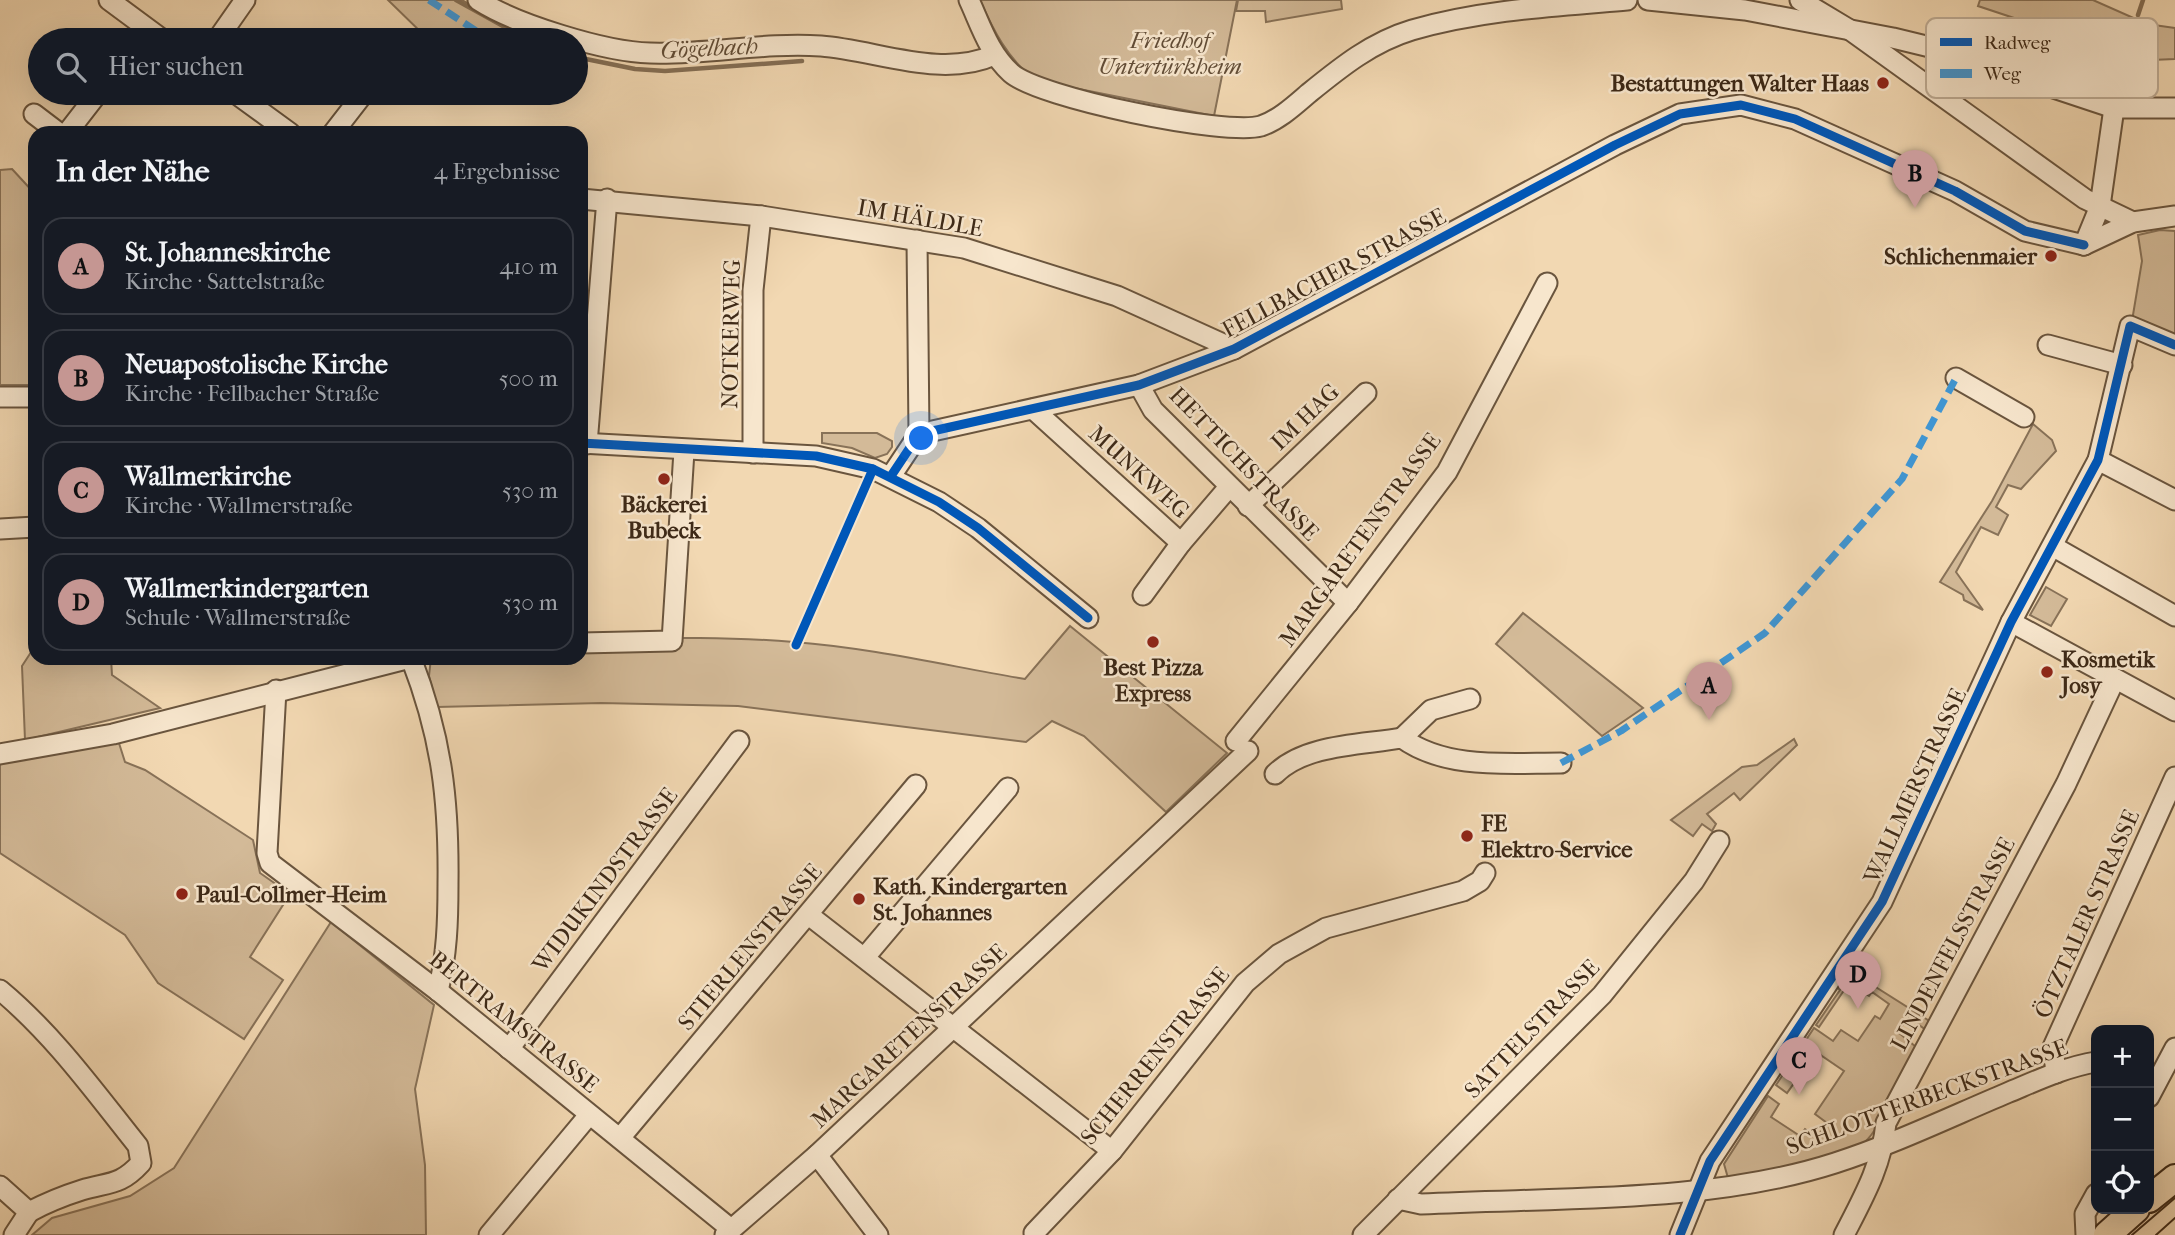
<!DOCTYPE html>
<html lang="de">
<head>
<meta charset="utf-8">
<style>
	:root { --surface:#171b24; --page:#20242c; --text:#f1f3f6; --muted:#9ea1a6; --line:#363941; --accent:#c59692 }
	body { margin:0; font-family:"IM FELL French Canon",serif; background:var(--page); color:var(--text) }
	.controls { position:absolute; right:21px; bottom:21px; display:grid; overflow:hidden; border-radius:14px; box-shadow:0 7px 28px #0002 }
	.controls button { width:63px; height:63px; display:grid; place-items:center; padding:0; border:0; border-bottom:2px solid var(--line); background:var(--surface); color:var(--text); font:35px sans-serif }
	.you { position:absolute; left:922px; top:439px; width:24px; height:24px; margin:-18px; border:5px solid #fff; border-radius:50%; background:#1a73e8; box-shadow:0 0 0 10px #1a73e833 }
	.badge { display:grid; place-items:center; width:46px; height:46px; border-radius:50%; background:var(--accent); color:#111; font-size:23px; font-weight:700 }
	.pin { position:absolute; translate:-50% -58px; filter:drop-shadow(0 2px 4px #0008) }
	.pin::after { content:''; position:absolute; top:37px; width:24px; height:21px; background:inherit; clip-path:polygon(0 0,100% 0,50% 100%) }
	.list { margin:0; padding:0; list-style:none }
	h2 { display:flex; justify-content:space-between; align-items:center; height:91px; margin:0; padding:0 28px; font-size:30px }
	h2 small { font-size:23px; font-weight:400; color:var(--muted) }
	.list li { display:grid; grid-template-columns:46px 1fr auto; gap:21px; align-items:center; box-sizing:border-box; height:98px; margin:0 14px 14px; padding:0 14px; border:2px solid var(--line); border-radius:21px }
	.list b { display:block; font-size:26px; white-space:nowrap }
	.list p { margin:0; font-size:23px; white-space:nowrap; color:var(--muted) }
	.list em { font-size:23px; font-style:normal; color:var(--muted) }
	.icon { flex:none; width:38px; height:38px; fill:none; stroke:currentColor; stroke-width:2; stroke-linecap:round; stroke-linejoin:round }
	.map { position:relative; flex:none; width:2175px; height:1235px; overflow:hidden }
	.search { position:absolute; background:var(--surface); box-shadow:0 7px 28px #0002; left:28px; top:28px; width:560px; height:77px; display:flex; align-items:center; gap:18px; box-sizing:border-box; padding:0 24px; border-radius:38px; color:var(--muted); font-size:26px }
	.panel { position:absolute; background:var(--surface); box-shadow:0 7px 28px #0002; left:28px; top:126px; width:560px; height:539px; border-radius:21px }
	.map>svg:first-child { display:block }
</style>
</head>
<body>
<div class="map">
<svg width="2175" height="1235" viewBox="0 0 2175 1235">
	<rect width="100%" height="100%" fill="#f2d8b2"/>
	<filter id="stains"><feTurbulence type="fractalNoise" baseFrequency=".00286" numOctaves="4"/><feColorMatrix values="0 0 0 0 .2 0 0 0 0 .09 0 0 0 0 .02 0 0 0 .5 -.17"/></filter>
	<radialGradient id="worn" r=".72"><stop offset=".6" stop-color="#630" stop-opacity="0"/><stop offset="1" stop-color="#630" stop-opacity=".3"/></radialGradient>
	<!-- green -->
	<g fill="#d3ba98" stroke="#887258" stroke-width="2">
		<polygon points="388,0 462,0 512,30 509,40 429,40"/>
		<path d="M980 0H1237L1214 116 1034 80C1007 57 994 32 980 0Z"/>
		<polygon points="1238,0 1341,0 1342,9 1266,22 1265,11 1236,11"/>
		<polygon points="1980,0 2093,0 2147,24 2175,28 2175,59 2104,62 2058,53 2062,34 1978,6"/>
		<polygon points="12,169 35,194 35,385 0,385 0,170"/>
		<polygon points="2160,230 2175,231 2175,339 2132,321 2142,261 2138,235"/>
		<polygon points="2033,424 2052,440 2056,451 2021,489 2008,485 1996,507 2008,515 1998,535 1981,527 1956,572 1983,610 1964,600 1963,595 1940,582 1992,501"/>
		<polygon points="822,433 877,433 892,441 892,447 887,454 875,458 852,448 822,443"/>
		<polygon points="2046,587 2067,599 2051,626 2030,615"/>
		<polygon points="1523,613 1643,708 1602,736 1496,644"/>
		<path d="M1070 626 1227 753 1166 812 1084 736 1052 721 1026 742 738 706 601 703 437 707 429 676 431 658H581V639C652 638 723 636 794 642 872 648 948 666 1025 679Z"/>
		<polygon points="35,646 35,658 111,658 112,675 160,708 25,740 22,666"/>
		<polygon points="1794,739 1797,745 1740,800 1734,793 1707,814 1716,824 1712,831 1702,824 1693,836 1671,820 1742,767 1757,765"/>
		<polygon points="118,740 125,762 145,770 253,840 260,873 290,894 250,957 283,980 244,1039 158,983 125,935 0,853 0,762"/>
		<polygon points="331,922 434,1005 415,1089 425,1165 426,1235 32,1235 52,1218 130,1196 174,1168"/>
		<path d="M1844 967 1931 1022 1926 1030 1908 1017 1898 1032 1916 1047C1903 1071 1884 1121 1868 1139 1846 1165 1762 1172 1728 1178L1724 1164 1768 1096 1779 1104 1771 1117 1800 1136 1805 1129 1817 1137 1827 1123 1815 1114 1844 1071 1816 1052 1787 1093 1776 1085 1814 1028 1833 1041 1841 1030 1858 1041 1875 1016 1880 1019 1889 1004 1872 992 1869 996 1849 983 1819 1027 1816 1025 1840 990 1833 984Z"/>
	</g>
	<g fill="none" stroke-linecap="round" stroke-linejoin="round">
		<!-- stream -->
		<g stroke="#846e54" stroke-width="4.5">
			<polyline points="456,0 528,40"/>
			<polyline points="2138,15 2143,0"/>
			<polyline points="576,57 635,69 665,71 802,61"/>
		</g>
		<!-- minor casing -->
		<g stroke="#6a553e" stroke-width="23">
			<g id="minor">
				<polyline points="109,0 163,40"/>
				<path d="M478 0C515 24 605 52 650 53 707 55 764 42 821 46 876 50 941 79 994 55"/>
				<path d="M969 0C981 26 989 53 1011 73 1039 98 1225 136 1261 126 1279 120 1295 105 1309 93 1341 67 1372 42 1412 30 1481 10 1556 6 1627 0"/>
				<polyline points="1648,0 1745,10 1893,38 1930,47 2114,108 2175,108"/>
				<polyline points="1800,0 1850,30 2085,199 2133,222"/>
				<polyline points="217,40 245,0"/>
				<polyline points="235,93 290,133"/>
				<polyline points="34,114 59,133"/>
				<polyline points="67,133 98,93"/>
				<polyline points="333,133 364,93"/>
				<polyline points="581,199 761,216 964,248 1117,296 1234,349"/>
				<polyline points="917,240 919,434"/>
				<polyline points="2084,245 2100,206 2114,108"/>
				<polyline points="2084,245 2133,222 2175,216"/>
				<polyline points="2048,345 2122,365"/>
				<polyline points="1956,378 2024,417"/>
				<polyline points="1139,385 1153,410 1348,603"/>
				<polyline points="0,397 35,397"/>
				<polyline points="1033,409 1181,543"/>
				<polyline points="581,443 816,456 873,469 939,502 978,528 1088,618"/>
				<polyline points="587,444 607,199"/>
				<polyline points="753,453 753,290 761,216"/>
				<polyline points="2098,460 2175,500"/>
				<polyline points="891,476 919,434 1139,385 1234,349 1615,145 1680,114 1741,105 1795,119 1955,191 2025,231 2084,245"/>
				<polyline points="1248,506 1366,393"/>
				<polyline points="0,529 35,527"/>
				<polyline points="2054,547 2175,616"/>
				<polyline points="1143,595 1181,543 1229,487"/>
				<polyline points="2011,622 2175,711"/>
				<polyline points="581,643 672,641 684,451"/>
				<path d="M411 658C442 738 449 800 448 884 448 921 447 955 438 991"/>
				<polyline points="276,690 267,853 270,863 438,991 731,1229"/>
				<polyline points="1402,738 1431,710 1470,699"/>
				<polyline points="1236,741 1348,603 1447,472 1547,283"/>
				<polyline points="0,754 113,734 410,658"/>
				<path d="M1275 774C1305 744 1362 745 1402 738 1446 770 1509 763 1561 763"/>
				<polyline points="810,916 1112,1151"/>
				<polyline points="865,957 1008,788"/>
				<path d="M0 990C54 1035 94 1091 138 1146L141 1163C120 1186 109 1182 82 1190 63 1196 46 1203 29 1212"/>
				<polyline points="509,1049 739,741"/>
				<polyline points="2056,1073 2053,1047 2175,777"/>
				<polyline points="2149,1097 2175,1048"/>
				<polyline points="620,1138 916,785"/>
				<polyline points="817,1155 878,1235"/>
				<polyline points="0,1186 29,1212"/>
				<path d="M1398 1199 1421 1204C1554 1197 1708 1204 1835 1163 1894 1144 1950 1117 2007 1093 2036 1081 2065 1067 2096 1062"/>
				<polyline points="1034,1233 1112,1151 1245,983 1279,954 1326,928 1463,891 1480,881 1485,873"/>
				<polyline points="14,1235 29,1212"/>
				<polyline points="489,1235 589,1115"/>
				<polyline points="725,1235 817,1155 1248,751"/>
				<polyline points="1363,1235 1602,995 1694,881 1719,841"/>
				<polyline points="1680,1235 1710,1161 1882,902 2011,622 2098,460 2130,326 2175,345"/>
				<path d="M1844 1235C1863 1198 1882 1165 1886 1123L2066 784 2115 679"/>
				<polyline points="2086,1235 2085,1214 2096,1194"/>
			</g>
		</g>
		<!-- major casing -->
		<g stroke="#3d2917" stroke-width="30">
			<g id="major">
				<polyline points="2149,1199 2175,1178"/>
				<polyline points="2107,1235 2136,1209"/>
			</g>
		</g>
		<!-- minor -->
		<use href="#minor" stroke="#f7e6cd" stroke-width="19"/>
		<!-- major -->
		<use href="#major" stroke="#f2d8b2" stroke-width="26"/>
		<!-- tram -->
		<g stroke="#3d2917" stroke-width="2">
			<polyline points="2132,1235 2175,1198"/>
			<polyline points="2156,1235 2175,1218"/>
		</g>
		<!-- quiet -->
		<g stroke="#3f96d4" stroke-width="7" stroke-dasharray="14 7" stroke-linecap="butt">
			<polyline points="429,0 490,40"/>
			<polyline points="1561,763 1621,731 1765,633 1902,479 1956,378"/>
		</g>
		<!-- cycleway casing -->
		<g stroke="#f7e6cd" stroke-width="13">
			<g id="cycleway">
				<polyline points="581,443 816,456 873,469 939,502 978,528 1088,618"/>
				<polyline points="891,476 919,434 1139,385 1234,349 1615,145 1680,114 1741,105 1795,119 1955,191 2025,231 2084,245"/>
				<polyline points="796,645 873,469"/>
				<polyline points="1680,1235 1710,1161 1882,902 2011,622 2098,460 2130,326 2175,345"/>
			</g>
		</g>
		<!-- cycleway -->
		<use href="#cycleway" stroke="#0057b8" stroke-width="9"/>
	</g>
	<!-- markers -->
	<g fill="#8f2418" stroke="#f7e6cd" stroke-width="2.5">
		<circle cx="1883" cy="83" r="7"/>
		<circle cx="2051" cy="256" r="7"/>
		<circle cx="664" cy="479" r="7"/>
		<circle cx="1153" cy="642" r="7"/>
		<circle cx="2047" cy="672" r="7"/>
		<circle cx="1467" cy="836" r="7"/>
		<circle cx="182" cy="894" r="7"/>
		<circle cx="859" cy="899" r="7"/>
	</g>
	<g text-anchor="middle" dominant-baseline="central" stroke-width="5" stroke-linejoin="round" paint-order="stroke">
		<!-- park labels -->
		<g font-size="23" font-style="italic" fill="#624d37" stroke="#f7e6cd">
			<text x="1170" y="40">Friedhof<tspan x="1170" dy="26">Untertürkheim</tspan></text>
		</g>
		<!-- poi labels -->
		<g font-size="23" font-weight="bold" fill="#3d2917" stroke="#f7e6cd" text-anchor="start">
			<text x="1869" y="83" text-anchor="end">Bestattungen Walter Haas</text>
			<text x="2037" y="256" text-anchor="end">Schlichenmaier</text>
			<text x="664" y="504" text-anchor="middle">Bäckerei<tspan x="664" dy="26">Bubeck</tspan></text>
			<text x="2061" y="659">Kosmetik<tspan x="2061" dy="26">Josy</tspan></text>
			<text x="1153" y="667" text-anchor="middle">Best Pizza<tspan x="1153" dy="26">Express</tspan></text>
			<text x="1481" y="823">FE<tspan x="1481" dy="26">Elektro-Service</tspan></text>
			<text x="873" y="886">Kath. Kindergarten<tspan x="873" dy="26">St. Johannes</tspan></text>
			<text x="196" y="894">Paul-Collmer-Heim</text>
		</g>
		<!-- street labels -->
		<g font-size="23" fill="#3d2917" stroke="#f7e6cd">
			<text transform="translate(920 218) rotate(10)">IM HÄLDLE</text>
			<text transform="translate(1334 273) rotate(-28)">FELLBACHER STRASSE</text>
			<text transform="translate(731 334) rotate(-89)">NOTKERWEG</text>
			<text transform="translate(1305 417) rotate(-44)">IM HAG</text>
			<text transform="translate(1244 464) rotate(46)">HETTICHSTRASSE</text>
			<text transform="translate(1139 472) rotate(42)">MUNKWEG</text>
			<text transform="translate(1360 540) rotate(-54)">MARGARETENSTRASSE</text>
			<text transform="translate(1915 786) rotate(-65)">WALLMERSTRASSE</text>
			<text transform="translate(605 880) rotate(-53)">WIDUKINDSTRASSE</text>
			<text transform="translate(2087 914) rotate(-66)">ÖTZTALER STRASSE</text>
			<text transform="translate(1953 944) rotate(-62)">LINDENFELSSTRASSE</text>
			<text transform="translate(750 947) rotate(-50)">STIERLENSTRASSE</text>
			<text transform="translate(514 1022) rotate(39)">BERTRAMSTRASSE</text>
			<text transform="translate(1532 1029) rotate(-46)">SATTELSTRASSE</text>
			<text transform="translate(909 1036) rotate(-43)">MARGARETENSTRASSE</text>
			<text transform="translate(1155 1056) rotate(-51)">SCHERRENSTRASSE</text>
			<text transform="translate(1927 1097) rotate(-20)">SCHLOTTERBECKSTRASSE</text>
		</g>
		<!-- water labels -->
		<g font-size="24" font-style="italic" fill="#614c36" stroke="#f7e6cd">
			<text transform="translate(709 48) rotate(-3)">Gögelbach</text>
		</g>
	</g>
	<!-- legend -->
	<rect x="1926" y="18" width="232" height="80" rx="10" fill="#f7e6cd" stroke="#bfad96" stroke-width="2"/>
	<rect x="1940" y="38" width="32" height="8" fill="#0057b8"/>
	<rect x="1940" y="69" width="32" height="9" fill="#3f96d4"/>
	<g font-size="19" fill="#3d2917">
		<text x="1984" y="49">Radweg</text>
		<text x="1984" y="80">Weg</text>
	</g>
	<rect width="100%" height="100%" filter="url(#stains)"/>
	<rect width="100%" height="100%" fill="url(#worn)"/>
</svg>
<div class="controls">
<button>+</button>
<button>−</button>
<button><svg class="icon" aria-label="locate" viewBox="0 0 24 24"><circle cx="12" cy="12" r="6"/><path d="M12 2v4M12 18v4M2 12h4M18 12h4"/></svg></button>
</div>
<div class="you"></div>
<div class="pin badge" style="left:1709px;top:720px">A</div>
<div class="pin badge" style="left:1915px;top:208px">B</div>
<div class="pin badge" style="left:1799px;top:1095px">C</div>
<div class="pin badge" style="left:1858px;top:1009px">D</div>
<div class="search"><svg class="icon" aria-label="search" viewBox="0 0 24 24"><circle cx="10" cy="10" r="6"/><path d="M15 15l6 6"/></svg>Hier suchen</div>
<section class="panel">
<h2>In der Nähe<small>4 Ergebnisse</small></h2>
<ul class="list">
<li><span class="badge">A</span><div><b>St. Johanneskirche</b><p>Kirche · Sattelstraße</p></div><em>410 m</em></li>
<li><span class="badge">B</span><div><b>Neuapostolische Kirche</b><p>Kirche · Fellbacher Straße</p></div><em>500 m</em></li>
<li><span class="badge">C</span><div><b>Wallmerkirche</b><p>Kirche · Wallmerstraße</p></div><em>530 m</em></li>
<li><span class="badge">D</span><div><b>Wallmerkindergarten</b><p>Schule · Wallmerstraße</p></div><em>530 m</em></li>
</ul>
</section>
</div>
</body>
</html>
